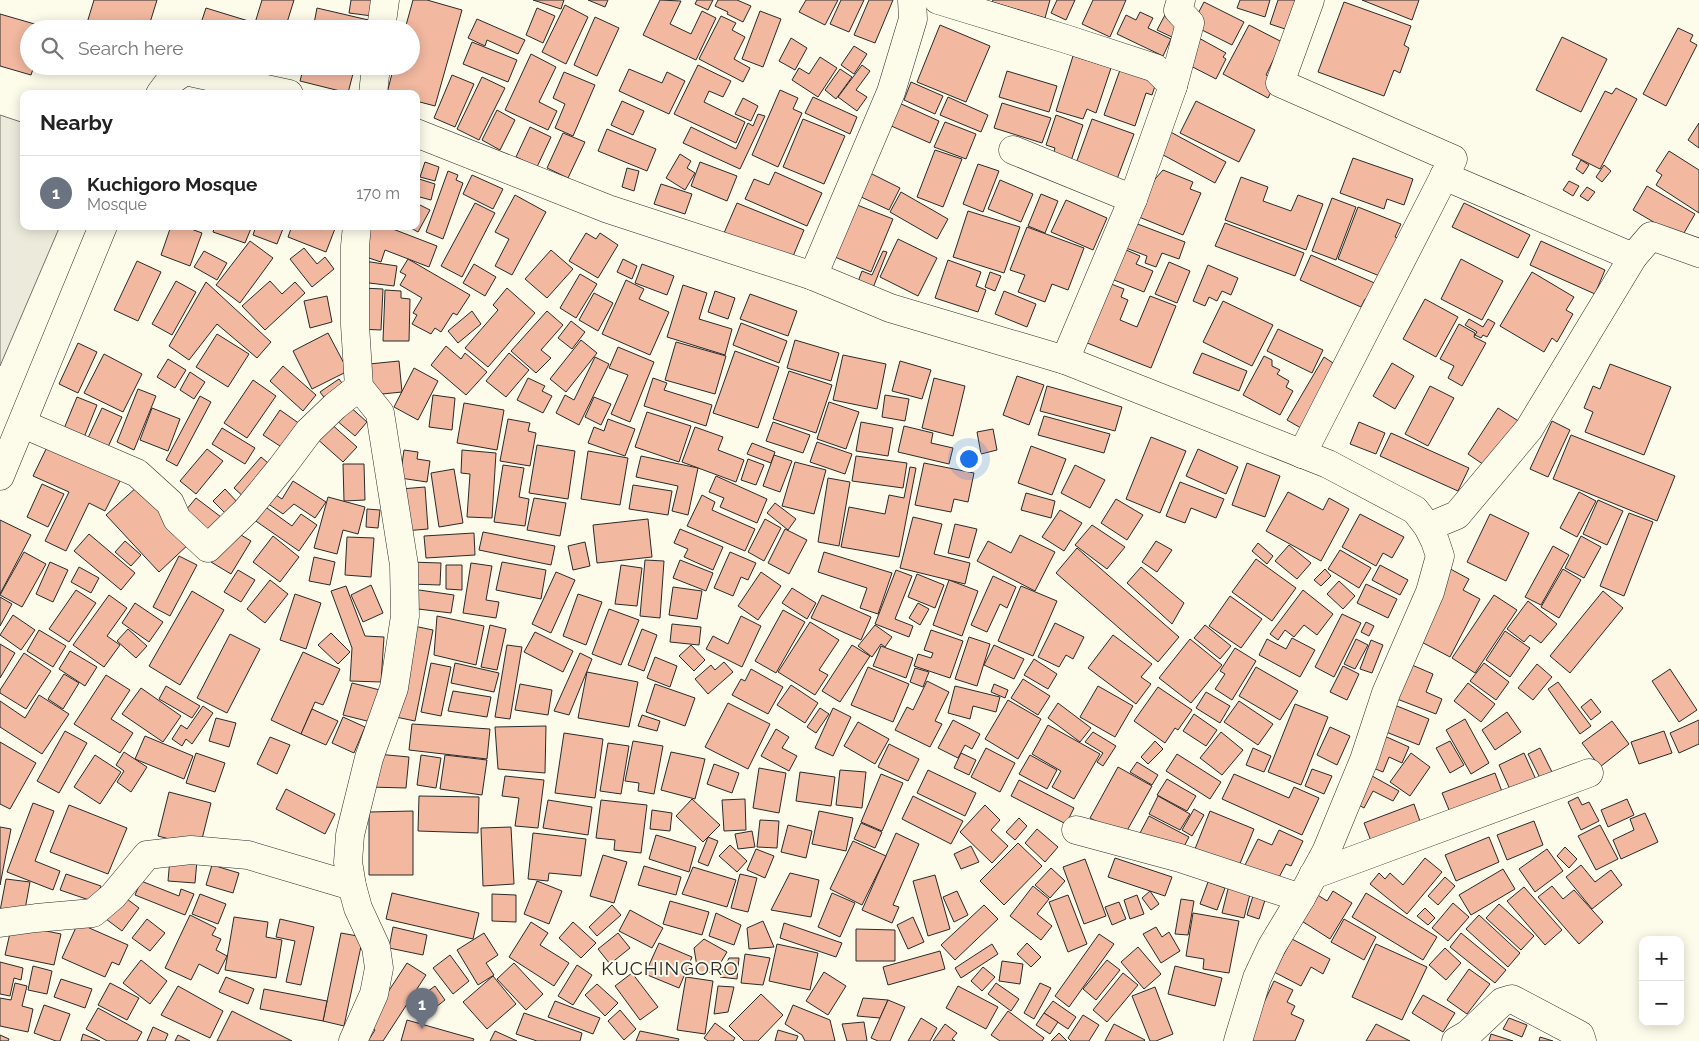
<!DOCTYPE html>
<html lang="en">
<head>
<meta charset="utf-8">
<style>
	:root { --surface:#fff; --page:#f2f2f2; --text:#222; --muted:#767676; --line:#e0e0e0; --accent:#2563eb }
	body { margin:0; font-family:Raleway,sans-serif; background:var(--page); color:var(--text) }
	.controls { position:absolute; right:15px; bottom:15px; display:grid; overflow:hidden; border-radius:10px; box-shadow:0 2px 12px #0003 }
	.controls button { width:45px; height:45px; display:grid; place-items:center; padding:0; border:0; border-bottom:1px solid var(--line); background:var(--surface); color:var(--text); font:25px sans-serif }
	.you { position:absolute; left:968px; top:458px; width:18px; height:18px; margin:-12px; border:4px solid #fff; border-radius:50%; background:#1a73e8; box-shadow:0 0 0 8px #1a73e833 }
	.badge { display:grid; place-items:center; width:32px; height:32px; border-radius:50%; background:var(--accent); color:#fff; font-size:16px; font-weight:700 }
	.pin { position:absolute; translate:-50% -41px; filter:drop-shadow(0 1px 2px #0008) }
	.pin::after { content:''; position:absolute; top:26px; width:18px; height:15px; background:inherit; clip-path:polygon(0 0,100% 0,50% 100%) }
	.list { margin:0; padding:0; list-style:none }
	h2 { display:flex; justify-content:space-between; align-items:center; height:65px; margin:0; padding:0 20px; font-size:21px }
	h2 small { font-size:16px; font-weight:400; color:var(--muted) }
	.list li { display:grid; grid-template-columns:32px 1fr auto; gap:15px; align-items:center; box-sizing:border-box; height:75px; padding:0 20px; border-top:1px solid var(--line) }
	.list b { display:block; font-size:19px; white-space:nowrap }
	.list p { margin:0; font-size:16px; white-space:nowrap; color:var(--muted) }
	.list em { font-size:16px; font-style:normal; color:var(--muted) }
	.icon { flex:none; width:28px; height:28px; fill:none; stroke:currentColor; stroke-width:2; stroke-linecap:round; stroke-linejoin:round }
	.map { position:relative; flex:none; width:1699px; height:1041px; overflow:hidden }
	.search { position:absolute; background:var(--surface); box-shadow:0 2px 12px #0003; left:20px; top:20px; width:400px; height:55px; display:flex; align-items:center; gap:12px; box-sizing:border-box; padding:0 18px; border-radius:28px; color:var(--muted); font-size:19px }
	.panel { position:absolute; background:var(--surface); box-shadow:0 2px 12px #0003; left:20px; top:90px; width:400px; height:140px; border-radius:10px }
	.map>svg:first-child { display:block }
</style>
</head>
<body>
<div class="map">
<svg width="1699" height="1041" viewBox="0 0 1699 1041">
	<rect width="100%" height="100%" fill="#fdfbea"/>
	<!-- green -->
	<polygon fill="#ecebdb" stroke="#74746e" points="0,115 24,123 24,226 60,226 0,366"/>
	<!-- building -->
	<g fill="#f2b8a0" stroke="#2b2b2b">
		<polygon points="94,0 157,0 148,29 107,29 87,23"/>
		<polygon points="262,0 294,0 285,29 199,29 206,8 255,23"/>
		<polygon points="351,0 375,0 372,16 349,13"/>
		<polygon points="413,0 427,0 462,10 435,106 416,101 416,94 387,93 394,66 411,66 411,29 405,29"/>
		<polygon points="533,0 564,0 561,9"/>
		<polygon points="588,0 608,0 605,7"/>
		<polygon points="660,0 681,1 670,24 691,34 702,11 716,18 696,60 643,35"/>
		<polygon points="697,0 713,0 708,10 695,4"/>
		<polygon points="718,0 737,0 751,6 743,22 727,14 728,12 715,6"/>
		<polygon points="806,0 838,0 825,25 799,12"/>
		<polygon points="841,0 864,0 849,32 830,24"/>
		<polygon points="869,0 893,0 875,43 854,35"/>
		<polygon points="993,0 1050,0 1045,18 992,2"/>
		<polygon points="1057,0 1075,0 1066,20 1051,13"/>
		<polygon points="1093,0 1126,0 1110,37 1082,24"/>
		<polygon points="1240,0 1270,0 1265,17 1237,8"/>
		<polygon points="1278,0 1305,0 1294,32 1270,24"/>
		<polygon points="1362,0 1419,0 1412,20"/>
		<polygon points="1204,2 1244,22 1232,45 1192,25"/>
		<polygon points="1344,2 1411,26 1404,45 1409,48 1400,73 1394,70 1384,96 1318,72"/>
		<polygon points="565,5 588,17 566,64 542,52"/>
		<polygon points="317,8 377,22 375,29 313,29"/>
		<polygon points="537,8 555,16 543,43 526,35"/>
		<polygon points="760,11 781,19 763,67 742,59"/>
		<polygon points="1140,12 1153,18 1148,28 1171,39 1163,56 1117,34 1126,15 1136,20"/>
		<polygon points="0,14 45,27 44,29 29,29 29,66 34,66 31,75 0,66"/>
		<polygon points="1165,15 1182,23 1174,38 1157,30"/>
		<polygon points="721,16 736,23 732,30 745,37 734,59 750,68 743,82 699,59"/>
		<polygon points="595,17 619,28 597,76 574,65"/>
		<polygon points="477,19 525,40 518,54 487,40 485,46 468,38"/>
		<polygon points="940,25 990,46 966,102 917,82"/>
		<polygon points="1249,25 1282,42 1266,75 1277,80 1268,98 1223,74"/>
		<polygon points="1678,28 1693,35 1690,41 1697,45 1666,106 1643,94"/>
		<polygon points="1197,37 1226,53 1223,57 1226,59 1216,79 1183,62"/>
		<polygon points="1562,37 1607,59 1581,112 1536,90"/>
		<polygon points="791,38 807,48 795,70 779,61"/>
		<polygon points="472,42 517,60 508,82 463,64"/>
		<polygon points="854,46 867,54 854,74 841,65"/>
		<polygon points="531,54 556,67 539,102 557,111 548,130 505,110"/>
		<polygon points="1073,56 1111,68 1096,113 1087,109 1083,119 1056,111"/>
		<polygon points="820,57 837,68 818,97 792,80 799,68 809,74"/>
		<polygon points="698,65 731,81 723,97 709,91 704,102 745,122 736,143 674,114"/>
		<polygon points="862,65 870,71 856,90 867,97 857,111 838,97"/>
		<polygon points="304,66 355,66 348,93 300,81"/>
		<polygon points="629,69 662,83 667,72 685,81 669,114 619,91"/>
		<polygon points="840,69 852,77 836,99 825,90"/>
		<polygon points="1120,70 1156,83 1152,95 1146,93 1135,126 1104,115"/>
		<polygon points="1007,71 1057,86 1049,112 999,97"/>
		<polygon points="564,72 595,85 573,136 555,128 565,104 553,98"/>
		<polygon points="452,75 474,84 455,127 434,118"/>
		<polygon points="482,77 505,88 479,140 457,129"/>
		<polygon points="911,82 943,96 935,114 904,100"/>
		<polygon points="1616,88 1637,99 1600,169 1572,155 1605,91 1612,94"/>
		<polygon points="780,90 798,98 793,109 802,113 778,167 752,155"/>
		<polygon points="813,97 857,117 850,134 805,113"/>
		<polygon points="948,97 988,115 981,132 940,115"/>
		<polygon points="743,98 758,106 751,121 735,114"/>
		<polygon points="622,101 644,111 633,135 611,125"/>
		<polygon points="1196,101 1255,130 1239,162 1180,133"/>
		<polygon points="899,103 939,121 930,143 889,125"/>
		<polygon points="1002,103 1051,118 1042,143 994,128"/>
		<polygon points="497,110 515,120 500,150 482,140"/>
		<polygon points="758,114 765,116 740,169 683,143 691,127 736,149 748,123 753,126"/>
		<polygon points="1056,115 1083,125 1070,164 1052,158 1055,148 1046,145"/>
		<polygon points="803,119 845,136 824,184 783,167"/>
		<polygon points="1092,119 1134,134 1117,179 1075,166"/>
		<polygon points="945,122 976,134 966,159 934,147"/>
		<polygon points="1699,123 1699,148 1688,140"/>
		<polygon points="530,127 551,137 537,167 516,157"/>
		<polygon points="607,129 656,149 647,171 598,151"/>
		<polygon points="1165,129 1226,162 1215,183 1154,150"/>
		<polygon points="563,133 585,142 568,178 547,168"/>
		<polygon points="935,150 962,159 943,207 917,197"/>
		<polygon points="1669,151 1699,170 1699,213 1656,185 1662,175 1656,171"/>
		<polygon points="680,154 691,161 687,168 695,173 685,190 666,178"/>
		<polygon points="1353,158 1413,179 1404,205 1387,199 1384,209 1340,193"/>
		<polygon points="1581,160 1589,165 1583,174 1576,169"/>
		<polygon points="425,162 439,167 435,181 420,177"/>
		<polygon points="700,162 737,176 727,201 691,186"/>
		<polygon points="978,164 999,171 983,212 963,204"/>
		<polygon points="1604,165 1611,171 1602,182 1596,177"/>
		<polygon points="627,168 639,171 634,191 622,187"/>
		<polygon points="1163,170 1193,182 1190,189 1201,193 1183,235 1139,217 1155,179"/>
		<polygon points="448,171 458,175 456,180 463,183 443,239 426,232"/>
		<polygon points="775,172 822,193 807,226 745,199 754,179 769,185"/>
		<polygon points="870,173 900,188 889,210 859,196"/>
		<polygon points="472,175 503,189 493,209 463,194"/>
		<polygon points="1241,177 1268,187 1263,201 1291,211 1298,195 1323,204 1306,250 1225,220"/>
		<polygon points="416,178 435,184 431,200 416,196"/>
		<polygon points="1000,180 1033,194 1021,222 988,209"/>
		<polygon points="1569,181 1579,186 1573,196 1563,190"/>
		<polygon points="661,184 692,194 685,214 654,204"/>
		<polygon points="1647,186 1695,214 1681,238 1633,210"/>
		<polygon points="1587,187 1595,192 1588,201 1580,196"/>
		<polygon points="901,192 948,219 937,239 890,212"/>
		<polygon points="1041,194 1058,201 1045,233 1028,226"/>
		<polygon points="515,195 546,212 512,275 495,266 509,239 495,232"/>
		<polygon points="1332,198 1356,207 1336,260 1312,251"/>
		<polygon points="1066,200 1107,218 1093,250 1051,232"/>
		<polygon points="416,203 430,210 418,232 407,226 416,226"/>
		<polygon points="475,203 495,213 462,277 441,266"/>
		<polygon points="737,203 804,230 791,261 724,233"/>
		<polygon points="852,203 893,219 871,272 830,255"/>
		<polygon points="1464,203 1530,235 1518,258 1452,227"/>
		<polygon points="1358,207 1401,224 1395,237 1403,240 1382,277 1338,259"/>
		<polygon points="968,211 1020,227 1004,273 953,257"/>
		<polygon points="1127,220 1185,242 1179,259 1162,253 1156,267 1145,263 1147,256 1118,245"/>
		<polygon points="1225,223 1304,253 1295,276 1215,246"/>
		<polygon points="171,226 183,226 202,233 190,266 161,255"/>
		<polygon points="215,226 252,226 245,243 213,232"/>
		<polygon points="256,226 284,226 277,244 253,235"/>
		<polygon points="292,226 336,226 326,252 288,237"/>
		<polygon points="367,226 385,226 437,246 429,267 385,250 381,262 357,254"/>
		<polygon points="1027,227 1084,248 1068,290 1052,284 1045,302 1018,292 1025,275 1010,270"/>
		<polygon points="586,233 596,239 600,233 618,245 598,278 569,261"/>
		<polygon points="898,239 937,258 918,296 880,277"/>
		<polygon points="250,241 273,258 240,303 216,285"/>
		<polygon points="1541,241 1605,270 1595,294 1530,265"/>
		<polygon points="1117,246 1140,256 1136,264 1153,271 1144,292 1104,276"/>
		<polygon points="304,248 317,264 325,257 334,269 312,287 290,259"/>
		<polygon points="551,250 573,269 547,298 525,279"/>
		<polygon points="204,251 227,263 217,280 194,267"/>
		<polygon points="883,251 887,252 871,293 856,287 862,271 872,275"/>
		<polygon points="1311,255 1379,285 1372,302 1365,299 1361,307 1300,280"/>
		<polygon points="408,259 470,295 457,315 453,313 441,332 435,328 431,334 412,324 417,315 413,313 422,298 400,285 406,275 400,272"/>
		<polygon points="623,259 637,266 632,279 617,272"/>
		<polygon points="1461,259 1503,281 1482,320 1441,299"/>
		<polygon points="948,260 981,272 976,286 986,290 978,312 935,298"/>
		<polygon points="137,261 161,272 138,321 114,310"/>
		<polygon points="364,261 397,266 394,286 361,282"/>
		<polygon points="1169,262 1190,271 1177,303 1155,294"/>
		<polygon points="474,264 496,277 485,296 463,283"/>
		<polygon points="642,264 674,276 667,295 635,283"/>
		<polygon points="1208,265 1238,278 1231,295 1222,291 1217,301 1209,297 1205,306 1193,301"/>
		<polygon points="990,272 1001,276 995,291 985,287"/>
		<polygon points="1532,272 1574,297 1566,310 1573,314 1557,342 1552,338 1544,352 1500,326"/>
		<polygon points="580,274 597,284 576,318 560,308"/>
		<polygon points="626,280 644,289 639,299 669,312 650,355 602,334"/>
		<polygon points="176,281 196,292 172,335 152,324"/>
		<polygon points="270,281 282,294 295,282 305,293 265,330 242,306"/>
		<polygon points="206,282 271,342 257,358 217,324 189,360 169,346"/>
		<polygon points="1106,282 1124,289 1121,297 1128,300 1120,320 1137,327 1150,296 1176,306 1151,368 1082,341"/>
		<polygon points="683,285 707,293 699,319 732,329 725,355 667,337"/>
		<polygon points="362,288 383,289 381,330 359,329"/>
		<polygon points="507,288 535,313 488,367 465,348 498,310 493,305"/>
		<polygon points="385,290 401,291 401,298 410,299 409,341 383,341"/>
		<polygon points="715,291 735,298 728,319 708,312"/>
		<polygon points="1004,291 1036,304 1027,327 995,314"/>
		<polygon points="594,293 613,303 598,331 579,320"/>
		<polygon points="750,294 797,311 788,336 740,319"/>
		<polygon points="327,296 332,322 310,328 304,301"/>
		<polygon points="1425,299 1458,317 1436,357 1403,339"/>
		<polygon points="1223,301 1273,325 1252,366 1203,342"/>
		<polygon points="472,311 481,324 458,343 448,331"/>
		<polygon points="547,311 563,325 541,350 551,358 536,373 511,351"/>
		<polygon points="1469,319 1483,327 1488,319 1495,323 1487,337 1483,335 1481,338 1475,335 1477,332 1465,325"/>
		<polygon points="571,321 585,332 572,349 558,338"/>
		<polygon points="741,323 787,341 779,363 733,345"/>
		<polygon points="1459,324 1475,333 1474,337 1486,343 1462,386 1448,378 1454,366 1440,359"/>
		<polygon points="1278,329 1323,350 1312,373 1267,351"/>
		<polygon points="328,333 348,371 312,389 293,351"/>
		<polygon points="217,334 249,354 228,387 196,367"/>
		<polygon points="581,340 597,353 566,392 550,379"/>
		<polygon points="795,340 839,353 831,381 787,368"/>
		<polygon points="676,342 726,356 715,394 665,380"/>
		<polygon points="78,343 97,352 78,393 59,384"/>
		<polygon points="446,346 461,359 465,353 487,372 466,395 431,365"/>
		<polygon points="618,347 654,362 630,422 611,414 628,375 609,368"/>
		<polygon points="735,351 779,367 758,428 713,413"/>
		<polygon points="509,353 529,370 506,397 486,381"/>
		<polygon points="1202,353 1247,371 1239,391 1193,373"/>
		<polygon points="104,354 142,374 123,412 84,393"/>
		<polygon points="843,355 886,364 877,409 833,400"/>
		<polygon points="1264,356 1272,360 1272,366 1280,370 1277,374 1289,381 1286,387 1293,391 1280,415 1243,395"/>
		<polygon points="595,357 609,364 579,425 556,413 565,395 574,400"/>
		<polygon points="1324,357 1333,363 1331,367 1340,373 1306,431 1287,420"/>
		<polygon points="168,359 186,370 175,388 157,377"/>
		<polygon points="399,361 402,392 372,395 369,364"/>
		<polygon points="900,361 931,370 922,399 892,391"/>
		<polygon points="1392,363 1414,376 1395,409 1373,396"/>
		<polygon points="1610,364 1671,387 1644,455 1585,432 1593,412 1584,408 1593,386 1600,389"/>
		<polygon points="283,366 316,395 303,411 270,381"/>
		<polygon points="414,368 438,381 418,420 394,407"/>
		<polygon points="789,371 832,385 816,433 773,419"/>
		<polygon points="190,372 205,382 194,399 180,390"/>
		<polygon points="1017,376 1044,385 1029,425 1003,415"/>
		<polygon points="528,378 545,386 542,391 552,396 543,413 517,400"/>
		<polygon points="653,378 667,383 664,390 712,405 706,426 644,406"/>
		<polygon points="934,378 965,386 953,436 922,428"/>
		<polygon points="339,379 345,387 326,400 320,392"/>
		<polygon points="253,380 276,396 247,438 224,423"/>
		<polygon points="1047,386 1122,407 1115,431 1040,411"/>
		<polygon points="1430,386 1454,398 1428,446 1405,434"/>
		<polygon points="138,389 156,396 134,450 117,442"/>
		<polygon points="433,395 455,398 452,430 429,427"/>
		<polygon points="885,395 909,399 905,421 882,417"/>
		<polygon points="200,396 211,402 177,466 166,460"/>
		<polygon points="77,397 97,405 83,440 63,431"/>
		<polygon points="594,397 611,404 601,425 585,417"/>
		<polygon points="829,402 859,412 846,449 817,439"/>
		<polygon points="464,403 504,410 497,450 457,443"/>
		<polygon points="348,405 367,422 355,436 336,420"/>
		<polygon points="102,408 122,417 107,449 87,440"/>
		<polygon points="152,408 180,419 168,451 140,440"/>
		<polygon points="1498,408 1520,422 1490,469 1468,454"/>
		<polygon points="280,410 300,424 283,448 263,435"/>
		<polygon points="647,412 691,426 679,462 635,447"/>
		<polygon points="1044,416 1110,434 1104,453 1038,435"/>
		<polygon points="508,419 530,423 528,431 536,433 530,466 500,461"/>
		<polygon points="608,419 635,429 625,456 588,443 594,427 604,431"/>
		<polygon points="1552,421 1570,430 1548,477 1530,469"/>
		<polygon points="329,422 357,447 343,462 315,437"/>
		<polygon points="773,422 810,435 803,453 766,441"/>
		<polygon points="861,422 893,428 888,456 856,451"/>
		<polygon points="1359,422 1385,433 1376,454 1350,444"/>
		<polygon points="904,426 933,433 931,443 953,448 949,464 898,452"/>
		<polygon points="695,427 723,437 718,450 744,460 736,482 682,462"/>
		<polygon points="222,428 255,448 245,464 212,444"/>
		<polygon points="993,429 997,450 981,454 977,432"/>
		<polygon points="1391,433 1469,468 1458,491 1380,456"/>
		<polygon points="1571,435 1675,476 1657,521 1553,479"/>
		<polygon points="1151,437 1186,451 1160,513 1126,499"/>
		<polygon points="817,442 852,454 845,474 810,462"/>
		<polygon points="49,443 122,477 105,511 89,503 66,551 45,541 69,492 33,476"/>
		<polygon points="752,443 775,452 771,463 747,454"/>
		<polygon points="537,445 575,451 568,499 529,493"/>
		<polygon points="1031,446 1066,459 1052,495 1018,483"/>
		<polygon points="207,449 223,461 196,494 180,481"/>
		<polygon points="1198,449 1238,467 1226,494 1186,476"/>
		<polygon points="404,450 418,452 417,459 430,461 427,482 400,478"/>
		<polygon points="462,450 496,453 492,518 467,517 470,474 461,473"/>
		<polygon points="588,451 628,458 620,505 581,499"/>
		<polygon points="774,455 792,461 780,492 763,486"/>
		<polygon points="641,456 698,468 688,515 672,511 678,486 636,477"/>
		<polygon points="856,456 907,463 903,488 852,481"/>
		<polygon points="261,457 274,468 246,499 234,488"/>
		<polygon points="748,459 764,465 756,485 741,480"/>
		<polygon points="795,462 826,470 814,514 782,506"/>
		<polygon points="924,463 974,473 968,502 954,499 951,512 915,505"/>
		<polygon points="1247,463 1280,476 1265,517 1232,505"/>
		<polygon points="343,464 364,464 365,500 344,501"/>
		<polygon points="503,465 524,468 519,497 529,499 525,526 494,522"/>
		<polygon points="1075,465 1105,480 1090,508 1061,493"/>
		<polygon points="910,467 916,468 899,557 841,547 849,507 885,514 889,495 904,498"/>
		<polygon points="454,469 463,523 439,527 431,473"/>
		<polygon points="716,476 767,499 757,523 720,507 724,498 709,492"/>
		<polygon points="828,478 850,482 839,546 818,542"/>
		<polygon points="293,481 326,502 315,518 294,504 283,514 261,499 270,491 282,499"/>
		<polygon points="1180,482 1224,499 1216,518 1191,508 1185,523 1166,516"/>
		<polygon points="42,484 64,494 48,527 27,517"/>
		<polygon points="633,485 672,491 668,515 629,509"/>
		<polygon points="138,486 191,542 159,572 106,515"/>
		<polygon points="425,487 428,529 404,531 401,489"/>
		<polygon points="225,489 239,504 227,515 213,501"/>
		<polygon points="1288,492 1323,510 1329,498 1349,509 1321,561 1266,531"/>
		<polygon points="1579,492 1596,501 1577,537 1560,528"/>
		<polygon points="1026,493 1055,501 1051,518 1021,510"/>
		<polygon points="702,495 715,502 712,510 755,529 745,551 687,526"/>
		<polygon points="328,497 365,507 358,534 343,530 337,554 314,548"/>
		<polygon points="196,498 221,517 206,536 181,516"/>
		<polygon points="534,498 566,503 560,536 527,530"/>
		<polygon points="1116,499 1143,515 1127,540 1101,523"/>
		<polygon points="1598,500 1623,511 1607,545 1583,534"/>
		<polygon points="260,503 292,526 301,514 317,525 299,551 250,517"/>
		<polygon points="775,503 796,519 788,530 767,513"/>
		<polygon points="367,509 380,510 378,528 366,527"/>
		<polygon points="1060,510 1082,523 1064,551 1042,537"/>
		<polygon points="1629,513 1653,522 1624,596 1600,586"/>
		<polygon points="1360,514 1404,537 1392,558 1383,553 1376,566 1342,547"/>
		<polygon points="1490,514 1529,533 1506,581 1467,562"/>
		<polygon points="913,517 942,524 934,554 970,563 965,584 900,568"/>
		<polygon points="648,519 652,557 597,563 593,525"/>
		<polygon points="765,519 781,528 764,561 748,552"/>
		<polygon points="0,520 31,535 0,594"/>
		<polygon points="955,524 977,529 969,558 948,553"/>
		<polygon points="1092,525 1125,547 1107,569 1075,545"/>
		<polygon points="231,529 251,541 231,574 211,562"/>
		<polygon points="680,529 723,547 713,570 684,557 688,549 674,543"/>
		<polygon points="785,529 807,540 789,574 768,563"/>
		<polygon points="483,532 555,546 551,565 479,550"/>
		<polygon points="474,533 475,555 426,558 424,536"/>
		<polygon points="89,534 135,573 121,590 74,551"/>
		<polygon points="1020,535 1055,552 1035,591 977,561 988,541 1011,553"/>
		<polygon points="273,536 299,557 280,582 253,562"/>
		<polygon points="1581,536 1601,547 1584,578 1565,568"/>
		<polygon points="347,537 374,538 371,577 345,575"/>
		<polygon points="125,541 141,555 131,566 115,552"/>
		<polygon points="1156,541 1172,550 1157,572 1142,562"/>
		<polygon points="585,542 590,566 573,570 568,546"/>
		<polygon points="1258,543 1273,556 1267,564 1252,551"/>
		<polygon points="1289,545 1311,563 1297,579 1275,561"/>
		<polygon points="1553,546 1569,555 1541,605 1525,597"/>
		<polygon points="1077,548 1179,637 1158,662 1056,573"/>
		<polygon points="1340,550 1371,568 1359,588 1328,569"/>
		<polygon points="24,552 46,564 22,607 0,595"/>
		<polygon points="730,552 756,563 748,580 741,577 733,596 714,588"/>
		<polygon points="824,552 892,573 878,614 860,608 867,588 818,572"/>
		<polygon points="179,556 197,565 170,616 153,607"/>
		<polygon points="314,557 335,562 330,585 309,581"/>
		<polygon points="1256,559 1296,588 1272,621 1232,592"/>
		<polygon points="645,560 664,561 660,618 640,616"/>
		<polygon points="680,560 713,573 706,591 673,578"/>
		<polygon points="50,562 68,570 53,602 36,594"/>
		<polygon points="410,562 441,563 440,585 410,584"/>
		<polygon points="502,562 546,570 541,599 496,590"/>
		<polygon points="471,563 492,566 486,600 499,602 496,618 463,613"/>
		<polygon points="446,565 462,565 462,590 446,589"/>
		<polygon points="621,565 642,568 637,606 615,604"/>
		<polygon points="1380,565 1408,580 1400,595 1372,580"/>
		<polygon points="1443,565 1469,579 1463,590 1480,599 1450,657 1412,637"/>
		<polygon points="79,567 99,578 91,593 71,582"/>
		<polygon points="1141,567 1184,603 1172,624 1127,583"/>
		<polygon points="1325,569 1331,576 1321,586 1314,580"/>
		<polygon points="1563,569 1581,580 1559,618 1541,607"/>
		<polygon points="238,570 255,580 241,602 224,592"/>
		<polygon points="896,570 912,576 895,619 913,626 909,637 875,624"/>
		<polygon points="556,572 575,580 551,633 532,624"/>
		<polygon points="761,572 781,586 758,620 738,606"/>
		<polygon points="917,574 944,585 935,608 908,597"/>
		<polygon points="993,576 1016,587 1007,608 1000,604 987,632 971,625"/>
		<polygon points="270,580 288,594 265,623 247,609"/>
		<polygon points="949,580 978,591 962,636 933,625"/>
		<polygon points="1339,581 1355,596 1343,609 1327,594"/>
		<polygon points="1366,584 1397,599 1388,618 1357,603"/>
		<polygon points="371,585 383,613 363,622 351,595"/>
		<polygon points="346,586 365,636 384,637 381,682 350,681 352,648 331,591"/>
		<polygon points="1021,586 1057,601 1033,656 998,641"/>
		<polygon points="673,587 702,591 697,619 669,615"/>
		<polygon points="792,588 816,603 807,619 782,603"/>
		<polygon points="412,589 454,595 451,613 410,608"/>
		<polygon points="76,590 96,603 69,642 49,629"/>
		<polygon points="1303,590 1333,614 1317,635 1304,625 1294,637 1285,630 1278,640 1270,634"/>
		<polygon points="192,591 224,610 180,685 149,666"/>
		<polygon points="1603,591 1623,608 1570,673 1550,656"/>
		<polygon points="295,594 321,603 306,649 280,640"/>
		<polygon points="578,594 602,602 586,645 563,636"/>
		<polygon points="109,595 127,608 107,636 120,645 104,667 73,645"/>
		<polygon points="822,595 871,617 861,640 811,618"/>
		<polygon points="1494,595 1517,610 1475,673 1452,658"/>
		<polygon points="1230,596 1262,619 1241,648 1209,626"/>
		<polygon points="0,597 12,604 0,626"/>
		<polygon points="1528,601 1557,624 1541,643 1530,635 1524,642 1507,629"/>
		<polygon points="135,603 163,622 149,642 122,623"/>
		<polygon points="918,603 929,609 920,625 909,618"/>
		<polygon points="609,609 639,620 621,665 592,654"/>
		<polygon points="783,610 805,622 776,673 755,661"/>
		<polygon points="1342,614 1361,623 1334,677 1315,667"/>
		<polygon points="13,615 35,630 21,650 0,635"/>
		<polygon points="437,616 484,626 476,665 434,655"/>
		<polygon points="741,616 761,626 742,667 706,649 713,636 728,644"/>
		<polygon points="810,622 839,640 819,670 828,675 815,695 778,672"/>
		<polygon points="1366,622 1374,626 1369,636 1361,632"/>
		<polygon points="1055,623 1084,637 1073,659 1066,655 1059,667 1038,657"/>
		<polygon points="672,624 701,627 699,645 670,642"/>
		<polygon points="409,625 433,630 415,721 391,716"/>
		<polygon points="490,625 506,629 497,670 481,667"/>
		<polygon points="875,625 892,637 885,647 881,644 872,657 858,646"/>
		<polygon points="1205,625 1231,646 1220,659 1194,638"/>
		<polygon points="128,629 147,646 136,658 117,641"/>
		<polygon points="642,629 657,635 644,671 628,665"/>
		<polygon points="39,630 66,646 53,667 27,651"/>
		<polygon points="931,630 963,641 950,678 914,666 918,654 931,658 933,653 924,650"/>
		<polygon points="1505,631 1530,648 1510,677 1486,660"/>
		<polygon points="535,632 573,651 563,672 524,652"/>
		<polygon points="331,633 350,652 338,664 318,645"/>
		<polygon points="230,634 260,649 227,713 197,698"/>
		<polygon points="1113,635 1152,664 1141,677 1151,684 1136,704 1088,668"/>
		<polygon points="969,637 990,644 977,686 955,679"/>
		<polygon points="1292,638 1315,650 1300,677 1259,655 1267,639 1286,649"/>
		<polygon points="1190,639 1222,665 1191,703 1159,678"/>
		<polygon points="1356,639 1368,645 1355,669 1344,664"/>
		<polygon points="1371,640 1383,645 1372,673 1360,669"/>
		<polygon points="0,644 15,653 0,678"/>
		<polygon points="507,645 522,647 510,719 495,717"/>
		<polygon points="691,645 705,660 694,671 679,656"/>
		<polygon points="852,645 870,656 840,702 822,691"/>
		<polygon points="994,645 1024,659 1014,679 984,665"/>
		<polygon points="881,646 913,658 906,678 873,666"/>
		<polygon points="1235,648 1256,661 1232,700 1215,689 1225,674 1220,671"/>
		<polygon points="70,651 97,667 85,686 59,669"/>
		<polygon points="303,652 340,669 323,705 315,702 301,734 271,720"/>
		<polygon points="24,653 51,671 26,709 0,693 0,690"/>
		<polygon points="580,653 592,659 569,715 554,711"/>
		<polygon points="655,657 677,666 670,687 647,678"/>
		<polygon points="1034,659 1057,674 1048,689 1024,675"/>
		<polygon points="724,662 733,672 708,694 695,679 711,665 715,670"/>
		<polygon points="431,663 451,667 441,716 421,712"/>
		<polygon points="455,663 499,673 494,692 451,683"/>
		<polygon points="1484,663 1509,682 1496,700 1470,681"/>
		<polygon points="1537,664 1552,677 1533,700 1518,688"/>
		<polygon points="1412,665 1433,674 1426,692 1442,699 1436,714 1397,699"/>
		<polygon points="1343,666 1359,674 1347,700 1330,692"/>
		<polygon points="868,667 909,684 893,722 851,705"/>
		<polygon points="1256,667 1298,691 1280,720 1239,696"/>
		<polygon points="915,668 929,672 923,687 910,682"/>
		<polygon points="751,669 783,687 768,714 732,695 741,679 745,681"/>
		<polygon points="1670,669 1697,710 1679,722 1652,681"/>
		<polygon points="587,672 638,682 629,727 578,718"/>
		<polygon points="64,674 79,683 63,709 48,699"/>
		<polygon points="106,675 130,690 111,719 133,733 120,753 74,724"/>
		<polygon points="1023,679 1050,696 1038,715 1011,698"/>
		<polygon points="927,681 949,692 935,721 942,724 930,747 895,730 907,707 913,710"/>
		<polygon points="1558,682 1591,726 1580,734 1548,689"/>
		<polygon points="352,683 380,690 371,722 343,715"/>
		<polygon points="1468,683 1495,704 1481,722 1454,701"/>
		<polygon points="520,684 552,690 548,715 515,710"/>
		<polygon points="655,684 695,698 685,726 646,712"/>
		<polygon points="994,684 1008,690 1005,698 991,692"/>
		<polygon points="791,685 818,703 805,723 777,705"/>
		<polygon points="166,686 200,706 192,718 159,699"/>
		<polygon points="955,686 1000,697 996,712 973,706 970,719 948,713"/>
		<polygon points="1098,686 1133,706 1115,737 1080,717"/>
		<polygon points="1158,687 1192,710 1178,730 1175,728 1165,743 1134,721"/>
		<polygon points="141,688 181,716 163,742 122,714"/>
		<polygon points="453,691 491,697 487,717 448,711"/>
		<polygon points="1206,692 1230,706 1220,723 1196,708"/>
		<polygon points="39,695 69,714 42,754 0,727 0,701 25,718"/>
		<polygon points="1591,699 1601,712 1591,720 1581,707"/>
		<polygon points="1008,700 1041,719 1018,759 985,739"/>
		<polygon points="1239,701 1273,724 1258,745 1224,722"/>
		<polygon points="728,703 770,724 748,769 705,747"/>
		<polygon points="1058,703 1091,728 1080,742 1048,718"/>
		<polygon points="1295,704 1328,717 1301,785 1268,772"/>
		<polygon points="1392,704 1429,719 1419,745 1381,730"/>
		<polygon points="203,706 213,713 192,744 186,739 182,746 172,739 181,725 187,729"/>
		<polygon points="820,708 829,714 816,733 807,727"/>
		<polygon points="833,708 851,717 833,756 815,748"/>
		<polygon points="312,709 338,721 326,745 301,734"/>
		<polygon points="1507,712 1521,732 1495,750 1482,730"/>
		<polygon points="1194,714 1217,730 1206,746 1183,731"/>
		<polygon points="642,715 660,721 657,731 638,726"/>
		<polygon points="343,717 365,727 354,753 332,743"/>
		<polygon points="216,718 236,723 229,747 209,741"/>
		<polygon points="1465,719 1489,763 1471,774 1446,730"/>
		<polygon points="953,720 980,734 972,749 965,745 958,758 938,748"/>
		<polygon points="1699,720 1699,744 1679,753 1670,733"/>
		<polygon points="1612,721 1629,744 1600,767 1582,743"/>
		<polygon points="858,722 889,739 875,764 844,746"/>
		<polygon points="412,724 490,729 487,759 409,750"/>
		<polygon points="1048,725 1100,754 1074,799 1052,787 1061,771 1032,754"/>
		<polygon points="546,726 545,773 498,769 495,727"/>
		<polygon points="1330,727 1350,736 1337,765 1317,755"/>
		<polygon points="776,729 789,737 782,748 797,756 789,771 761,756"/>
		<polygon points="65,731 87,743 59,793 37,781"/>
		<polygon points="1664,731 1672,753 1639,764 1631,742"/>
		<polygon points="1093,732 1116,746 1103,766 1097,762 1103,753 1085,742"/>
		<polygon points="1221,732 1243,750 1222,775 1200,758"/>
		<polygon points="564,733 603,739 595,798 555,793"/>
		<polygon points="1380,734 1409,747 1402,763 1389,757 1383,772 1366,765"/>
		<polygon points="145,736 193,756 184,779 135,759"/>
		<polygon points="270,737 290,745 277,774 257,764"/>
		<polygon points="633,741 663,746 654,794 638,791 639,783 625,781"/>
		<polygon points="1155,741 1163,749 1148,764 1141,757"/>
		<polygon points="1450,741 1464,765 1450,773 1436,748"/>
		<polygon points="0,742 36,763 10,809 0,804"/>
		<polygon points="608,743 629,746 621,794 600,791"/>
		<polygon points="889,744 919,759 908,781 878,767"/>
		<polygon points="986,748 1015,763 1000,792 971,777"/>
		<polygon points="1253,748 1271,756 1264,772 1246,765"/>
		<polygon points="1540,748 1555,778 1543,784 1528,754"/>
		<polygon points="124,752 147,767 131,792 117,782 124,771 116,765"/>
		<polygon points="671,752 705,759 695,799 661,790"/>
		<polygon points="196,753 225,763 215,792 186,783"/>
		<polygon points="961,753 976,760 969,775 954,768"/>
		<polygon points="1411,753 1430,767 1410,796 1390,782"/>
		<polygon points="1524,753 1538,784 1513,796 1499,765"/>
		<polygon points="377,754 409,757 406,788 369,787"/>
		<polygon points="1177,754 1221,782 1210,799 1166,771"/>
		<polygon points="95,755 121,772 100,804 74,787"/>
		<polygon points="421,755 441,758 436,788 417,785"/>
		<polygon points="445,755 487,760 482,795 440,789"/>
		<polygon points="1030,755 1057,770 1047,789 1019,774"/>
		<polygon points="1137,762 1158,775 1152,785 1130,772"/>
		<polygon points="714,764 739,773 732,793 707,784"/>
		<polygon points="1118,767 1152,786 1124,836 1090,818"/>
		<polygon points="759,768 786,773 779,813 753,808"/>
		<polygon points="1312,769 1332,776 1324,794 1305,786"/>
		<polygon points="840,770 866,772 862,808 836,805"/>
		<polygon points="928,770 976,793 965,816 917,793"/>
		<polygon points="800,772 835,777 831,806 796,801"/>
		<polygon points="1365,772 1399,791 1393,801 1373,791 1364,808 1350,800"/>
		<polygon points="1495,773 1504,797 1452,817 1442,793"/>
		<polygon points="881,774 903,783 882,831 861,822"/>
		<polygon points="1234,774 1289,798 1294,787 1319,798 1302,835 1222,799"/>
		<polygon points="505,776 544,780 538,828 515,826 519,798 502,796"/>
		<polygon points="1167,779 1196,796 1187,811 1157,795"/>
		<polygon points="1019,780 1074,808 1066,824 1011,796"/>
		<polygon points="286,789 335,814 325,834 276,809"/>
		<polygon points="169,792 211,803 200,847 158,836"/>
		<polygon points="419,796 479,797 478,833 418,831"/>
		<polygon points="913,796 963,821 951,844 902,819"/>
		<polygon points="1158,796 1190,814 1180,830 1149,814"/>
		<polygon points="1578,797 1582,805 1589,802 1599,821 1581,830 1568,802"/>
		<polygon points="692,799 720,825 703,842 676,816"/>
		<polygon points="745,799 746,830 724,831 722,800"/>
		<polygon points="1627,799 1634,815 1608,827 1601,810"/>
		<polygon points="548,800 592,807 588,835 543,828"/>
		<polygon points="601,800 647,805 641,853 614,850 615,840 596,838"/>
		<polygon points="33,803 54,811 35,861 60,871 53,890 7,872"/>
		<polygon points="1414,804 1422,827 1373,846 1364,823"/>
		<polygon points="69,805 127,828 108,874 50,852"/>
		<polygon points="985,805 1000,820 991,830 1008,846 992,863 960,832"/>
		<polygon points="1194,809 1204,815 1192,836 1182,830"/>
		<polygon points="652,810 672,813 670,831 650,829"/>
		<polygon points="413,811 413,875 369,875 369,812"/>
		<polygon points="819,811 853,818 846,851 812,844"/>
		<polygon points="1210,811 1254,829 1237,871 1193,854"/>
		<polygon points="1645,813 1658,842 1621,859 1613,840 1634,830 1630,819"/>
		<polygon points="1149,816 1189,837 1180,854 1140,833"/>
		<polygon points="1019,818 1027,826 1015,840 1006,832"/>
		<polygon points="760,820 779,821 777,848 757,847"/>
		<polygon points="1534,821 1543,845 1507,860 1497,835"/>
		<polygon points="861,823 882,832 875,848 854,839"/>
		<polygon points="788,825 812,831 806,858 781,852"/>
		<polygon points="1600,825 1618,859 1596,870 1578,836"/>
		<polygon points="0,827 11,829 0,885"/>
		<polygon points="511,827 514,884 483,886 481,828"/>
		<polygon points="1037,829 1058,847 1045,862 1025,843"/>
		<polygon points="1279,830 1303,841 1291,866 1286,864 1276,883 1244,867 1258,839 1272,845"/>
		<polygon points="752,831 755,847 738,849 735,834"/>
		<polygon points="533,833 586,839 581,876 549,873 548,881 528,879"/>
		<polygon points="896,833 919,844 893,905 899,907 892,923 862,910"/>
		<polygon points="656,835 696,847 689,872 649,859"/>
		<polygon points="708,837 718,841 708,866 698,862"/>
		<polygon points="1489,837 1499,862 1456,881 1445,855"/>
		<polygon points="853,841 886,856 862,905 830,889"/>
		<polygon points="1018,843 1042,866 1004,905 980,881"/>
		<polygon points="730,845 747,861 737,872 719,856"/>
		<polygon points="971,846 979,862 961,869 954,854"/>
		<polygon points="1565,847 1577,859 1569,868 1557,856"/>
		<polygon points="756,849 774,856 765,878 747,870"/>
		<polygon points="1547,849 1563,871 1535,892 1519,869"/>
		<polygon points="603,855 627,862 614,903 590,896"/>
		<polygon points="170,858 197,860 195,883 168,881"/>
		<polygon points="1115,858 1172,877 1165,896 1108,877"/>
		<polygon points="1425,858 1442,872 1407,914 1370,884 1379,873 1385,879 1390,873 1403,885"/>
		<polygon points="1085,859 1106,916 1084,924 1063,867"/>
		<polygon points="212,865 239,873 233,893 206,885"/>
		<polygon points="1581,865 1595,882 1611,870 1622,885 1592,909 1566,877"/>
		<polygon points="644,866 681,877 676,895 638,885"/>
		<polygon points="693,867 736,880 727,907 682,894"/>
		<polygon points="1051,868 1065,881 1050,898 1035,885"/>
		<polygon points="1503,869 1515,889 1471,915 1459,895"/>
		<polygon points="790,873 819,880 811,917 771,910"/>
		<polygon points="66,874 101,886 95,902 60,890"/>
		<polygon points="740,874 757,878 748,912 731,908"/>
		<polygon points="935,875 950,929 928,936 913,881"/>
		<polygon points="1445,877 1455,886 1438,905 1428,896"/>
		<polygon points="6,879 30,882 24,915 0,911"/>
		<polygon points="141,881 179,896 181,889 194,894 185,915 135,895"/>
		<polygon points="537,881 562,891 549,924 524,914"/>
		<polygon points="1208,882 1225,888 1217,910 1200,904"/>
		<polygon points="1229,885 1251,890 1244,918 1222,913"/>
		<polygon points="1033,886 1049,899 1037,914 1052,926 1041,940 1010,916"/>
		<polygon points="1552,886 1563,899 1574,890 1603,922 1579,944 1538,897"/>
		<polygon points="1524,887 1562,930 1545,945 1507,901"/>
		<polygon points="957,891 968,915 954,922 943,897"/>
		<polygon points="1150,891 1159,904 1151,910 1142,898"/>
		<polygon points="1333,891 1352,903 1330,939 1297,918 1313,892 1327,901"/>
		<polygon points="392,893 479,913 473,939 386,919"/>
		<polygon points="832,893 855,903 840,937 818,927"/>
		<polygon points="1366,893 1437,937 1423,960 1352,917"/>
		<polygon points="200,894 226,904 218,924 192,914"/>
		<polygon points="492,894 516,895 516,922 492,921"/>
		<polygon points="1068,895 1087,944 1068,952 1049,902"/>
		<polygon points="1137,895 1144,914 1130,919 1124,900"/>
		<polygon points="123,896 139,908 122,931 106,919"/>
		<polygon points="1253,896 1265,900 1259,919 1247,915"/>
		<polygon points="1181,899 1194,901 1188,935 1175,934"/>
		<polygon points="670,901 709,912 702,935 663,924"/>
		<polygon points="1119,902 1126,919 1112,925 1105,907"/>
		<polygon points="1453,903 1469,917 1448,941 1432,928"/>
		<polygon points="1499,904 1534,936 1521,950 1486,918"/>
		<polygon points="612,905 621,915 597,936 589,927"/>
		<polygon points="984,905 998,919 955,960 941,945"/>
		<polygon points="1425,908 1435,918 1428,925 1417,916"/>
		<polygon points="630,910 663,928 652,948 619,931"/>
		<polygon points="716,913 741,925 734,945 709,936"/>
		<polygon points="1193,913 1239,921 1229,973 1203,969 1204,959 1186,956"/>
		<polygon points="190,915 216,928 212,935 221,939 216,950 227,956 218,974 199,964 191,980 165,968"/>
		<polygon points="1479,915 1520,953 1508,967 1466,929"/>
		<polygon points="234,917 268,922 266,937 282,940 276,978 225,970"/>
		<polygon points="913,917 924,942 908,949 897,925"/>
		<polygon points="147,919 165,933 150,951 132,938"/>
		<polygon points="280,919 314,927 301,985 286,982 295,941 276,937"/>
		<polygon points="1344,919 1376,937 1364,960 1331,942"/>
		<polygon points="763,921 774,947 749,949 747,928"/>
		<polygon points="531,922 548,933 540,945 569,963 554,986 509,957"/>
		<polygon points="573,922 596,943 581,958 559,938"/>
		<polygon points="78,923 128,945 119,965 112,962 105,977 62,958"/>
		<polygon points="784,923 842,943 836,957 780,938"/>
		<polygon points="12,924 61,934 54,965 5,955"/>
		<polygon points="393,927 427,935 423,955 389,948"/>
		<polygon points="1156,927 1162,937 1169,932 1180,951 1161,963 1143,934"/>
		<polygon points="856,929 895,930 895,961 856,961"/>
		<polygon points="341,933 363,937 344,1026 323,1021"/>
		<polygon points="484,933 498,955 486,963 494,975 478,985 457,950"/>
		<polygon points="618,933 630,948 610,964 598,949"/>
		<polygon points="1461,933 1506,970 1495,983 1450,947"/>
		<polygon points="1099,934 1114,944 1069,1007 1055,996"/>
		<polygon points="704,939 727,952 715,972 698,973 694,948"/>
		<polygon points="1292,939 1330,959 1323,974 1311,967 1301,986 1274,972"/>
		<polygon points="659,943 692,957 679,988 645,974"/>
		<polygon points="1027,943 1041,957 1031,967 1017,954"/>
		<polygon points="777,944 818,953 810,990 769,981"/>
		<polygon points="992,944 998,954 961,978 955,968"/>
		<polygon points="1376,944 1427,967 1402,1020 1352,997"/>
		<polygon points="1138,947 1161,974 1144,989 1121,962"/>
		<polygon points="1445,948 1461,963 1446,980 1429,965"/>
		<polygon points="940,951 945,969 888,985 883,967"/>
		<polygon points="745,954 770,958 763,985 741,983"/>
		<polygon points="450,955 469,981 453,994 433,968"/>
		<polygon points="729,958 739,958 737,979 720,977"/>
		<polygon points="141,960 167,981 150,1004 123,983"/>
		<polygon points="1107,960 1120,970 1096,1000 1083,989"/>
		<polygon points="1002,961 1023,964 1020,984 999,981"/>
		<polygon points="0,962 23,968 21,980 14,978 10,996 0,994"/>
		<polygon points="407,963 426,975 383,1041 368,1041 375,1030 367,1024"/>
		<polygon points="514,963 543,994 526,1010 497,979"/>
		<polygon points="577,965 592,975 573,1005 558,996"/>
		<polygon points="33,966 52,971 47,994 28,990"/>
		<polygon points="1175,966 1222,978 1215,1006 1168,994"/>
		<polygon points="983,967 995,977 982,991 971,981"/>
		<polygon points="1469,969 1490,984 1467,1014 1447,1000"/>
		<polygon points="824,972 846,986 828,1015 806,1001"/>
		<polygon points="632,973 658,1007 640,1020 615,986"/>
		<polygon points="1123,973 1138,985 1107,1022 1093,1010"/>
		<polygon points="493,976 516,1004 487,1029 463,1002"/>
		<polygon points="226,977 254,989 248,1004 219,992"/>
		<polygon points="686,977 713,981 705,1034 677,1030"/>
		<polygon points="61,979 92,989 85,1008 54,997"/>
		<polygon points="1274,981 1293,990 1287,1002 1295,1006 1291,1014 1304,1020 1295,1041 1246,1041"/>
		<polygon points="15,983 27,986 22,1006 33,1009 28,1032 0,1026 0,998 11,1000"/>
		<polygon points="110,983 139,998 127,1020 98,1005"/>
		<polygon points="996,983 1019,999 1011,1011 988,994"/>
		<polygon points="1040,983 1051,988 1034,1019 1024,1013"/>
		<polygon points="597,984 618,1003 605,1016 585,995"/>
		<polygon points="178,986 223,1011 210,1038 161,1015"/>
		<polygon points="435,986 445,1000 423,1017 412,1003"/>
		<polygon points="718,986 734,987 728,1012 714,1014"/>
		<polygon points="958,986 998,1007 986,1029 946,1008"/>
		<polygon points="1155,987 1173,1034 1156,1041 1150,1041 1132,996"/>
		<polygon points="264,989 327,1001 323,1021 260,1009"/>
		<polygon points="761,994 783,1015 758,1041 744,1041 729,1026"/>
		<polygon points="1423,995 1455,1013 1443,1032 1412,1013"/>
		<polygon points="863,998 888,1000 880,1018 857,1016"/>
		<polygon points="888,1000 905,1007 890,1041 878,1041 871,1038"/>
		<polygon points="555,1001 600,1018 593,1034 548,1017"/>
		<polygon points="1053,1001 1076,1017 1068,1029 1044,1013"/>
		<polygon points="44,1005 70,1014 60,1041 56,1041 34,1033"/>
		<polygon points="793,1005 830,1020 835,1041 805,1041 802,1035 785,1024"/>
		<polygon points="98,1008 142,1032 137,1041 107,1041 86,1029"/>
		<polygon points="620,1010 636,1029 624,1040 608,1021"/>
		<polygon points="232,1011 292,1041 217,1041"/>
		<polygon points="1008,1011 1044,1038 1042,1041 1000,1041 991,1035"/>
		<polygon points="524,1013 582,1033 580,1041 537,1041 516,1034"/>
		<polygon points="1044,1013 1058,1022 1050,1034 1036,1025"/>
		<polygon points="1083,1015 1099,1025 1089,1041 1071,1041 1068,1038"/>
		<polygon points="921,1018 937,1028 930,1041 908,1041"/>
		<polygon points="1509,1018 1527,1025 1522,1037 1503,1029"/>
		<polygon points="407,1020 474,1039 473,1041 401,1041"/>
		<polygon points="864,1022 867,1041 847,1041 842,1024"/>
		<polygon points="715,1023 735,1038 733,1041 708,1041 704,1038"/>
		<polygon points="945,1024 957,1033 952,1039 955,1041 933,1041"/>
		<polygon points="1114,1024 1145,1040 1144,1041 1105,1041"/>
		<polygon points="1376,1024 1410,1041 1366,1041"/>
		<polygon points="153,1027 168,1034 165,1041 147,1041"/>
		<polygon points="778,1030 798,1036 796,1041 775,1041"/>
		<polygon points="495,1031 517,1041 490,1041"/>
		<polygon points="640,1031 679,1039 678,1041 636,1041"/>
		<polygon points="1059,1033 1067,1041 1051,1041"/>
		<polygon points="83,1034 100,1041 81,1041"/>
		<polygon points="1491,1034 1513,1041 1489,1041"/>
		<polygon points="0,1035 9,1039 8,1041 0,1041"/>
		<polygon points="178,1035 190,1041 175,1041"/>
		<polygon points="1540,1037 1553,1041 1539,1041"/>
	</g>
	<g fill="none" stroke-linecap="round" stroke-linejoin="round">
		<!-- minor casing -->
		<g stroke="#2b2b2b" stroke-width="29">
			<g id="minor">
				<polyline points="938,0 1066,39 1155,68 1173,86"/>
				<polyline points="381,29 385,0"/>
				<polyline points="160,94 169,82 185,71 289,94"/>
				<polyline points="373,94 376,66"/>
				<polyline points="416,133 608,209 813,276 890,308 1065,360 1328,464 1415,510 1428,527 1435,541 1440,556 1430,592 1386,693 1364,760 1326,852 1301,898 1272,946 1257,978 1238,1041"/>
				<polyline points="1013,150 1133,199"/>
				<polyline points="1633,257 1651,236 1699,253"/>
				<polyline points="813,276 891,92 913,19 912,0"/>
				<polyline points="1065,360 1133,199 1173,86 1190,23 1178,10 1181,0"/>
				<polyline points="23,424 137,473 170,503 177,519 208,548 246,511 282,467 309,431 335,406 359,387"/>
				<polyline points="1302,454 1453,159 1280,83 1310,0"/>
				<polyline points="0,476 103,226"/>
				<polyline points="1428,527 1457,515 1529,429 1633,257 1444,176"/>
				<polyline points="1076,830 1180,858 1301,898"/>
				<polyline points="1313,875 1589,773"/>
				<polyline points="0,923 36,918 93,913 113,896 147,855 191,850 248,855 352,886"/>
				<polyline points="353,1041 374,994 379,968 376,947 358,908 352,886 348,862 350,835 369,758 394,688 405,616 404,565 380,413 359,387 355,325 355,246 357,226"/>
				<polyline points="1456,1041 1468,1034 1502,1002 1512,999 1580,1035 1582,1041"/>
			</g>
		</g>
		<!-- minor -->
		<use href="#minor" stroke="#fdfbea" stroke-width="28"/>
	</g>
	<g text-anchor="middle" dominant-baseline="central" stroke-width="4" stroke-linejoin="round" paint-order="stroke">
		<!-- quarter labels -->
		<g font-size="19" letter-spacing="1" fill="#2b2b2b" stroke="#fdfbea">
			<text x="670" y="968">KUCHINGORO</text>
		</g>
	</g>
</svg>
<div class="controls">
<button>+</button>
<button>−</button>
</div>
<div class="you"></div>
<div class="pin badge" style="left:422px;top:1029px;background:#6b7280">1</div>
<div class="search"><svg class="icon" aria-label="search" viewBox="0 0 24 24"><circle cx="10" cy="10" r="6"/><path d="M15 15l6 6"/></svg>Search here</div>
<section class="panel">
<h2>Nearby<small></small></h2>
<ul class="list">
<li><span class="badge" style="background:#6b7280">1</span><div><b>Kuchigoro Mosque</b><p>Mosque</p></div><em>170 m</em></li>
</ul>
</section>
</div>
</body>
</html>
